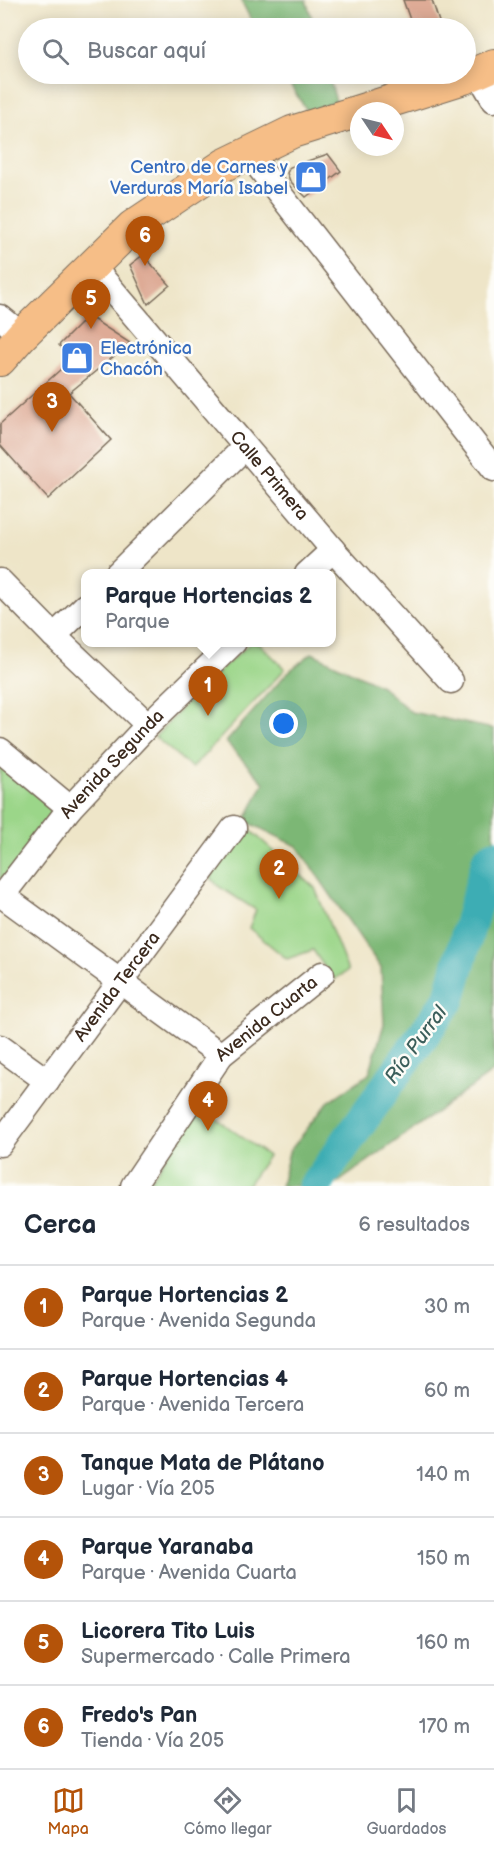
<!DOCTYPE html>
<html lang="es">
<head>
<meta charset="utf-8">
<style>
	:root { --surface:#fff; --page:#f6f6f7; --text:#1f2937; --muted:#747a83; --line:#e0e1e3; --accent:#b45309 }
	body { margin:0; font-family:"Balsamiq Sans",sans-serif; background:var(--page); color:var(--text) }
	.compass { position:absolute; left:350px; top:102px; width:54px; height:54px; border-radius:50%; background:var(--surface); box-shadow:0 3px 15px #0003; rotate:125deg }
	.you { position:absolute; left:284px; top:724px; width:21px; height:21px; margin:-15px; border:4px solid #fff; border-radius:50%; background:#1a73e8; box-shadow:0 0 0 9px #1a73e833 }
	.badge { display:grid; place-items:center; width:39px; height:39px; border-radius:50%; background:var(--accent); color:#fff; font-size:20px; font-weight:700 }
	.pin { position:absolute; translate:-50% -50px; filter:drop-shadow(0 2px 3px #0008) }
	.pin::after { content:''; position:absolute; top:32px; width:21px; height:18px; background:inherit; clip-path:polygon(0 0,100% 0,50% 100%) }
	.popup { position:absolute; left:81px; top:569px; width:255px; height:78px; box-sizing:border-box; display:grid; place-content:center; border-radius:12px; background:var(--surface); filter:drop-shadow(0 2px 4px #0005); font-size:20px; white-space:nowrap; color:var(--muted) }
	.popup b { font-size:22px; color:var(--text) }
	.popup::after { content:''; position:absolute; left:50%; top:100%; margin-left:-12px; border:12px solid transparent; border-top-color:var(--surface) }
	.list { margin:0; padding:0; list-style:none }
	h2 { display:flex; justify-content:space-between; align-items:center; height:78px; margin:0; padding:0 24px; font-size:26px }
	h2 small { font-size:20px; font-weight:400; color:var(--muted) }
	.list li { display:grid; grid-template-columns:39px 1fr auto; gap:18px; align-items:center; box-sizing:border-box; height:84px; padding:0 24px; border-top:2px solid var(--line) }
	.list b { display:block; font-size:22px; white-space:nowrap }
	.list p { margin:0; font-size:20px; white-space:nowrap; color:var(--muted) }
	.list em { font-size:20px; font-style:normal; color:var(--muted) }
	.icon { flex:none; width:33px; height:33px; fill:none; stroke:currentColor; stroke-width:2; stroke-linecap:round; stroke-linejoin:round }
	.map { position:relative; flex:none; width:494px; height:1186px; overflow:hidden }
	.search { position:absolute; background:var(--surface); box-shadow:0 3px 15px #0003; left:18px; right:18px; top:18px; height:66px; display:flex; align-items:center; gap:15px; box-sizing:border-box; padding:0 21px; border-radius:33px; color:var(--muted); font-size:22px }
	.sheet { height:582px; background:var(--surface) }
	nav { display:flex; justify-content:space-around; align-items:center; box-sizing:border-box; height:84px; border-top:2px solid var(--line); background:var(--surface); font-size:16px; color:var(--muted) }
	nav a { display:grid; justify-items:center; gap:3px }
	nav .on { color:var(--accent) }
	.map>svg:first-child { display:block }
</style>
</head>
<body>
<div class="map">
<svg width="494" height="1186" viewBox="0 0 494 1186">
	<rect width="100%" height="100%" fill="#fdfcf7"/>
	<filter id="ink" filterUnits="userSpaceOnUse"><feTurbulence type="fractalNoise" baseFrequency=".0167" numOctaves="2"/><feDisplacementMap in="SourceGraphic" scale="12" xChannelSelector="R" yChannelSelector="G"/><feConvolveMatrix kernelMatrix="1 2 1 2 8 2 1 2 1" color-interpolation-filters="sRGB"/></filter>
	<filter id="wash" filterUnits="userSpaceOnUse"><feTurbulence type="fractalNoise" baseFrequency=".008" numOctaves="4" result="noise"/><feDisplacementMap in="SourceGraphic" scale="24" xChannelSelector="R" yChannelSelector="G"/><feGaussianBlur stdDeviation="1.35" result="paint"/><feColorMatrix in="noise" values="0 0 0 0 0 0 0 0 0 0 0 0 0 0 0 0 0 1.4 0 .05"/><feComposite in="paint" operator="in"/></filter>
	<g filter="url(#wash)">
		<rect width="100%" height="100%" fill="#eee5c8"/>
		<!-- green -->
		<g fill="#9bd689" stroke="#6b8054" stroke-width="1.5">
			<polygon points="250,643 259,643 285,669 192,768 155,737 194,695"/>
			<polygon points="0,763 58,813 4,880 0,877"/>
			<polygon points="248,828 315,888 348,971 333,980 313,950 287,959 249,928 256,910 218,886 211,878 217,865"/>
			<polygon points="199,1106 268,1156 247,1186 147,1186"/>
		</g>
		<!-- forest -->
		<g fill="#7cb775" stroke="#5c704a" stroke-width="1.5">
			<polygon points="241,0 306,0 315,28 255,28"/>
			<polygon points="283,74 328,74 336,101 308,112"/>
			<polygon points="312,653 381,686 411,712 494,729 494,1071 333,1186 281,1186 289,1152 328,1102 369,1074 384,1024 381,968 297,846 245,821 264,783 226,742 287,673"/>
		</g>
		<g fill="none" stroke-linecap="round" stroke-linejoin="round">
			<!-- river -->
			<polyline stroke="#3cadb4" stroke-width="33" points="315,1186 449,999 488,860 494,856"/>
		</g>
		<g id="blocks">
			<!-- building -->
			<g fill="#deab96">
				<polygon points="403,0 432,0 441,28 413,28"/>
				<polygon points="328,154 341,171 306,197 290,181 287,173 290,167"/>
				<polygon points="143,255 170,285 148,304 130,265"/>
				<polygon points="88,316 130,343 69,393 111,440 48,499 0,445 0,424 71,360 59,345"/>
			</g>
		</g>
	</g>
	<g filter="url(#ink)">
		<use href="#blocks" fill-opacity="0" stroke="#7a6b5a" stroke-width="1.5"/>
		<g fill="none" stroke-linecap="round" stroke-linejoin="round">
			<!-- minor casing -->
			<g stroke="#7a6b5a" stroke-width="27">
				<g id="minor">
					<polyline points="478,73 494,100"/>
					<polyline points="248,153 494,469"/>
					<path id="s1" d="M93 267 333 550 451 681"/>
					<polyline points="0,317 22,335"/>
					<polyline points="117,574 245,447"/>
					<polyline points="307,574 333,550"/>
					<polyline points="0,581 54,636 148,725"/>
					<polyline points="54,636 85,606"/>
					<polyline points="0,750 70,808"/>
					<polyline points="0,894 221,1055"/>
					<path id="s2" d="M2 896 70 808 148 725 234 642"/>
					<polyline points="0,1047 47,1081"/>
					<path id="s3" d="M0 1144 234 828"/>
					<path id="s4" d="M133 1186 221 1055 322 974"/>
				</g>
			</g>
			<!-- major casing -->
			<g stroke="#7a6b5a" stroke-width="34">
				<polyline id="major" points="0,360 22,335 133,226 224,165 292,132 464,78 494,65"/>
			</g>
			<!-- minor -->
			<use href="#minor" stroke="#fff" stroke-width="24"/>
			<!-- major -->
			<use href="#major" stroke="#f6be87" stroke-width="32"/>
		</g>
	</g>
	<!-- icons -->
	<defs>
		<g id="shop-square" transform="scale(1.725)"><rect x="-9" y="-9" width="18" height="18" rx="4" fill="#3f7fe0" stroke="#fdfcf7"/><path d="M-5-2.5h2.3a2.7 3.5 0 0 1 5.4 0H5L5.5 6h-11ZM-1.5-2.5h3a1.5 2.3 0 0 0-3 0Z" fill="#fff"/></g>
	</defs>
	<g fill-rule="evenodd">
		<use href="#shop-square" x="311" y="177"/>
		<use href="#shop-square" x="77" y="358"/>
	</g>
	<g text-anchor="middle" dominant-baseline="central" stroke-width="5" stroke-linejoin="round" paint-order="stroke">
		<!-- shop labels -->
		<g font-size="18" fill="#366cbe" stroke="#fdfcf7" text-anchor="end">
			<text x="288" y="167">Centro de Carnes y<tspan x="288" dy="21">Verduras María Isabel</tspan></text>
			<text x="100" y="348" text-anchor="start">Electrónica<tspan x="100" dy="21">Chacón</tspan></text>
		</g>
		<!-- street labels -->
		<g font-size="18" fill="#3b2a1e" stroke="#fdfcf7">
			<text stroke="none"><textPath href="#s1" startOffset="273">Calle Primera</textPath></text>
			<text stroke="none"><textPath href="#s2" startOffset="172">Avenida Segunda</textPath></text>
			<text stroke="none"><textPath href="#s3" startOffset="196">Avenida Tercera</textPath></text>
			<text stroke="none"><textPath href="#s4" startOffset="216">Avenida Cuarta</textPath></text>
		</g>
		<!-- water labels -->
		<g font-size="20" font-style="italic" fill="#3b5e5a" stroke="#fdfcf7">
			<text transform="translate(416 1045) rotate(-54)">Río Purral</text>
		</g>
	</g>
</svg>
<svg class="compass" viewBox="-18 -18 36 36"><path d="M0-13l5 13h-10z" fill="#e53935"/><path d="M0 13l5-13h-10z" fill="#747a83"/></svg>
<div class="you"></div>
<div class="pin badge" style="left:208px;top:716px">1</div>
<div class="popup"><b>Parque Hortencias 2</b>Parque</div>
<div class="pin badge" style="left:279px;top:899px">2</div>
<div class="pin badge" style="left:52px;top:432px">3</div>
<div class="pin badge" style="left:208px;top:1131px">4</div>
<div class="pin badge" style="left:91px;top:329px">5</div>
<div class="pin badge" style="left:145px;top:266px">6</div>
<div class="search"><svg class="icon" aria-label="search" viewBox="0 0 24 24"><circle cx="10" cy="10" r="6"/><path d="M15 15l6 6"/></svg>Buscar aquí</div>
</div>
<section class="sheet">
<h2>Cerca<small>6 resultados</small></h2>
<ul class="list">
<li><span class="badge">1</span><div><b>Parque Hortencias 2</b><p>Parque · Avenida Segunda</p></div><em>30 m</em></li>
<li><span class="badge">2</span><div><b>Parque Hortencias 4</b><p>Parque · Avenida Tercera</p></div><em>60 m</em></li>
<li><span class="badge">3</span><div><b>Tanque Mata de Plátano</b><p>Lugar · Vía 205</p></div><em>140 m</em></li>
<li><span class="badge">4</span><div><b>Parque Yaranaba</b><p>Parque · Avenida Cuarta</p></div><em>150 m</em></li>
<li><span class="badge">5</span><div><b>Licorera Tito Luis</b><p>Supermercado · Calle Primera</p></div><em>160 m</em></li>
<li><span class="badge">6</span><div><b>Fredo's Pan</b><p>Tienda · Vía 205</p></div><em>170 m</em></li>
</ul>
</section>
<nav>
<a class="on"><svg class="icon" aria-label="map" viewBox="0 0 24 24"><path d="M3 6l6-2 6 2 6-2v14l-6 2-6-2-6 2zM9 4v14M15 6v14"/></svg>Mapa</a>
<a><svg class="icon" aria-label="directions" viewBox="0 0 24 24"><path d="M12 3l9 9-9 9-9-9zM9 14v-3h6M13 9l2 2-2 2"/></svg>Cómo llegar</a>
<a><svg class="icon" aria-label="saved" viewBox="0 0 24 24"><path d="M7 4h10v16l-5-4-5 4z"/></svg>Guardados</a>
</nav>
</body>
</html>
